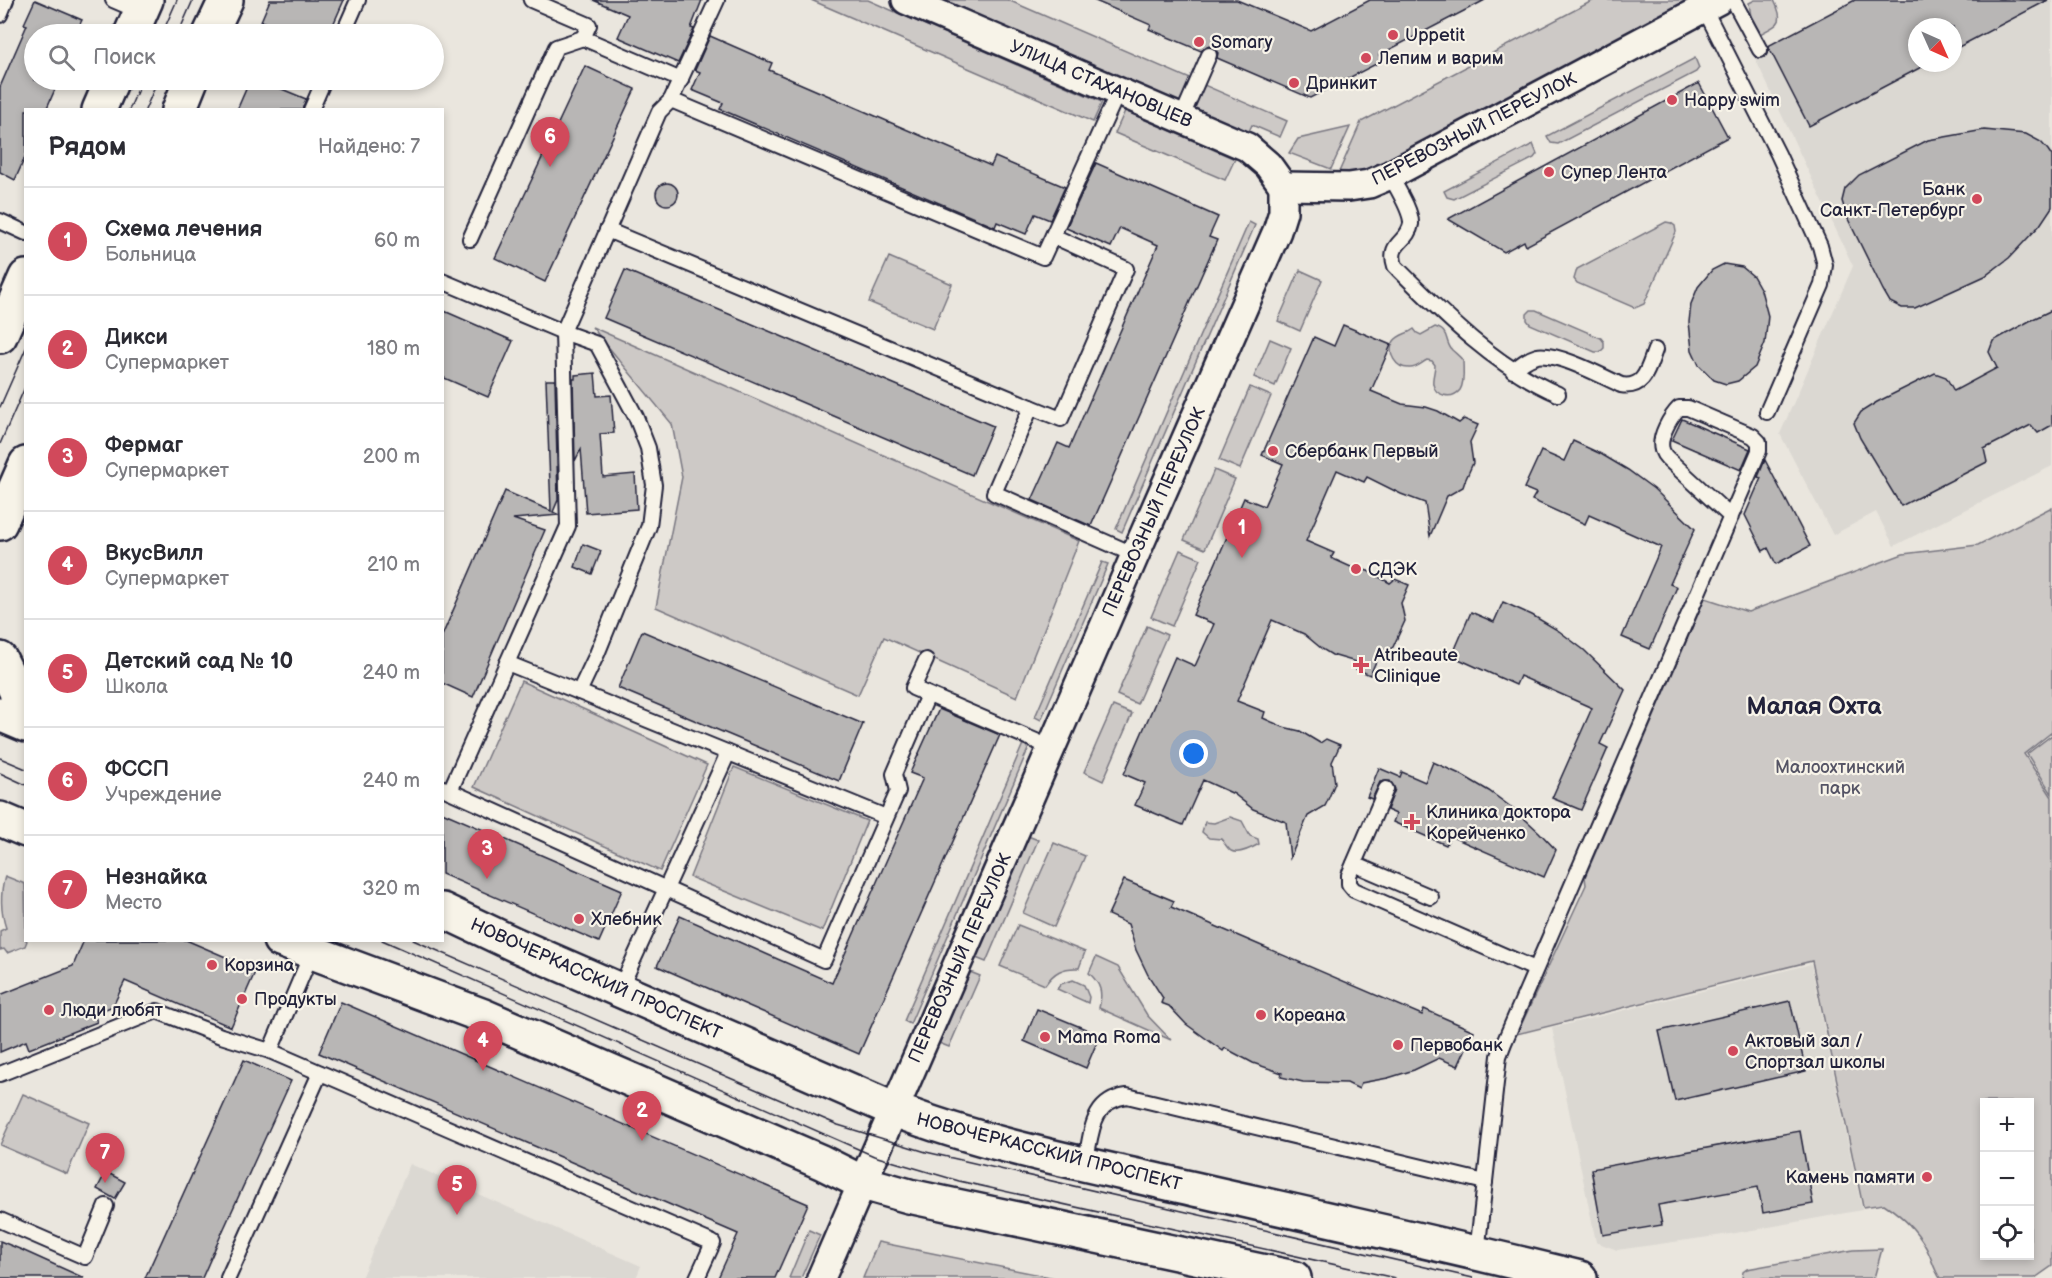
<!DOCTYPE html>
<html lang="ru">
<head>
<meta charset="utf-8">
<style>
	:root { --surface:#fff; --page:#f2f2f3; --text:#2b2b33; --muted:#7c7c81; --line:#e1e1e2; --accent:#d1495b }
	body { margin:0; font-family:"Balsamiq Sans",sans-serif; background:var(--page); color:var(--text) }
	.controls { position:absolute; right:18px; bottom:18px; display:grid; overflow:hidden; border-radius:0px; box-shadow:0 3px 9px #0003 }
	.controls button { width:54px; height:54px; display:grid; place-items:center; padding:0; border:0; border-bottom:2px solid var(--line); background:var(--surface); color:var(--text); font:30px sans-serif }
	.compass { position:absolute; left:1908px; top:18px; width:54px; height:54px; border-radius:50%; background:var(--surface); box-shadow:0 3px 9px #0003; rotate:135deg }
	.you { position:absolute; left:1194px; top:754px; width:21px; height:21px; margin:-15px; border:4px solid #fff; border-radius:50%; background:#1a73e8; box-shadow:0 0 0 9px #1a73e833 }
	.badge { display:grid; place-items:center; width:39px; height:39px; border-radius:50%; background:var(--accent); color:#fff; font-size:20px; font-weight:700 }
	.pin { position:absolute; translate:-50% -50px; filter:drop-shadow(0 2px 3px #0008) }
	.pin::after { content:''; position:absolute; top:32px; width:21px; height:18px; background:inherit; clip-path:polygon(0 0,100% 0,50% 100%) }
	.list { margin:0; padding:0; list-style:none }
	h2 { display:flex; justify-content:space-between; align-items:center; height:78px; margin:0; padding:0 24px; font-size:26px }
	h2 small { font-size:20px; font-weight:400; color:var(--muted) }
	.list li { display:grid; grid-template-columns:39px 1fr auto; gap:18px; align-items:center; box-sizing:border-box; height:108px; padding:0 24px; border-top:2px solid var(--line) }
	.list b { display:block; font-size:22px; white-space:nowrap }
	.list p { margin:0; font-size:20px; white-space:nowrap; color:var(--muted) }
	.list em { font-size:20px; font-style:normal; color:var(--muted) }
	.icon { flex:none; width:33px; height:33px; fill:none; stroke:currentColor; stroke-width:2; stroke-linecap:round; stroke-linejoin:round }
	.map { position:relative; flex:none; width:2052px; height:1278px; overflow:hidden }
	.search { position:absolute; background:var(--surface); box-shadow:0 3px 9px #0003; left:24px; top:24px; width:420px; height:66px; display:flex; align-items:center; gap:15px; box-sizing:border-box; padding:0 21px; border-radius:33px; color:var(--muted); font-size:22px }
	.panel { position:absolute; background:var(--surface); box-shadow:0 3px 9px #0003; left:24px; top:108px; width:420px; height:834px; border-radius:0px }
	.map>svg:first-child { display:block }
</style>
</head>
<body>
<div class="map">
<svg width="2052" height="1278" viewBox="0 0 2052 1278">
	<rect width="100%" height="100%" fill="#eae6de"/>
	<filter id="ink" filterUnits="userSpaceOnUse"><feTurbulence type="fractalNoise" baseFrequency=".0167" numOctaves="2"/><feDisplacementMap in="SourceGraphic" scale="12" xChannelSelector="R" yChannelSelector="G"/><feConvolveMatrix kernelMatrix="1 2 1 2 8 2 1 2 1" color-interpolation-filters="sRGB"/></filter>
	<g filter="url(#ink)">
		<!-- built -->
		<g fill="#dbd8d2" fill-rule="evenodd">
			<path d="M1855 0H2052V466L1894 546 1876 512 1833 535 1780 434 1853 266 1753 54ZM1917 27H1953V63H1917Z"/>
			<polygon points="1811,964 1862,1210 1730,1234 1617,1250 1596,1242 1552,1028"/>
			<polygon points="410,1164 641,1266 636,1278 361,1278"/>
		</g>
		<!-- green -->
		<g fill="#cdc9c6" stroke="#787680" stroke-width="1.5" fill-rule="evenodd">
			<polygon points="811,0 868,0 1102,102 1093,122"/>
			<polygon points="934,0 1008,0 1287,121 1280,137 1252,125 1247,135"/>
			<polygon points="1594,0 1691,0 1371,169 1357,172 1339,172 1361,122"/>
			<path d="M1755 0H1774C1785 23 1780 23 1760 34L1751 17 1749 3Z"/>
			<polygon points="1695,58 1699,68 1696,72 1558,144 1551,143 1547,136"/>
			<polygon points="1125,111 1235,159 1225,180 1115,133"/>
			<polygon points="1350,127 1331,169 1289,153 1298,139"/>
			<polygon points="1533,144 1537,154 1534,158 1454,199 1447,197 1444,191"/>
			<polygon points="1249,222 1255,225 1122,532 1116,529"/>
			<polygon points="1666,222 1671,223 1675,226 1676,232 1644,304 1635,308 1577,283 1574,279 1577,269"/>
			<polygon points="889,257 952,284 933,329 869,302"/>
			<polygon points="1300,270 1322,280 1300,331 1278,321"/>
			<polygon points="1531,310 1536,310 1601,338 1604,342 1604,348 1600,352 1595,352 1530,324 1527,320 1527,314"/>
			<polygon points="592,327 1079,541 1017,697 884,637 858,695 656,607 682,477 672,424"/>
			<path d="M1435 327C1450 331 1444 341 1452 350 1456 354 1460 356 1463 361 1463 369 1465 383 1460 390 1452 400 1435 396 1433 384 1432 378 1435 371 1435 365L1432 361 1427 360C1421 363 1417 368 1410 368 1396 369 1386 353 1394 341 1399 334 1408 334 1414 329L1417 333 1421 335Z"/>
			<polygon points="1270,339 1291,348 1275,386 1254,377"/>
			<polygon points="1250,387 1271,396 1240,469 1219,460"/>
			<polygon points="1214,470 1235,479 1205,549 1184,540"/>
			<path d="M2052 507V732L2024 754 2052 797V1266L2035 1278H1940C1935 1271 1933 1264 1930 1256 1921 1234 1904 1217 1884 1204L1863 1207 1812 961 1517 1034 1586 885 1585 877 1705 598 1748 612 1903 554 1978 545ZM1984 1102H2030V1256H1984Z"/>
			<polygon points="1180,550 1201,559 1172,626 1151,617"/>
			<polygon points="1102,562 1108,564 1041,720 1035,717"/>
			<polygon points="1147,626 1167,635 1137,704 1117,695"/>
			<polygon points="521,681 707,765 660,871 474,787"/>
			<polygon points="1113,706 1132,714 1103,781 1084,772"/>
			<polygon points="2052,735 2052,794 2027,754"/>
			<polygon points="1023,744 1029,747 910,1024 904,1021"/>
			<polygon points="734,767 867,821 822,931 690,877"/>
			<path d="M1230 817 1242 821 1250 836 1258 839 1259 844C1252 848 1239 855 1231 851 1227 848 1224 842 1221 839L1209 838 1202 832 1205 822 1214 823Z"/>
			<polygon points="1028,836 1038,840 986,962 976,958"/>
			<polygon points="1054,843 1085,856 1054,927 1023,913"/>
			<path d="M5 876 25 884 26 940 27 941 25 946 7 953 4 949 0 950V931L6 928C0 910 0 894 5 876Z"/>
			<path d="M1018 925 1085 952 1079 968C1063 967 1054 972 1045 985L1000 966Z"/>
			<path d="M1096 957 1118 967 1147 1015 1171 1040 1099 1008C1103 993 1101 984 1089 973Z"/>
			<polygon points="970,972 980,976 949,1047 939,1043"/>
			<polygon points="1073,980 1084,985 1089,997 1088,1003 1057,989 1061,984"/>
			<polygon points="23,1094 89,1123 67,1174 0,1145"/>
			<polygon points="809,1230 820,1235 801,1278 789,1278"/>
			<polygon points="878,1242 1055,1278 863,1278"/>
			<polygon points="1882,1249 1874,1278 1742,1278 1743,1272 1747,1269 1853,1250"/>
		</g>
		<!-- building -->
		<g fill="#b8b6b5" stroke="#22223b" stroke-width="1.5">
			<polygon points="35,0 82,20 75,34 34,34 34,80 59,80 46,110 26,110 26,155 15,180 0,172 0,87 27,25 24,24"/>
			<polygon points="270,0 344,0 329,34 292,34 261,21"/>
			<polygon points="593,0 702,0 691,28 694,29 678,63 618,37 628,15"/>
			<polygon points="1093,0 1237,0 1311,31 1370,0 1485,0 1379,55 1382,61 1310,98 1217,58 1218,53 1213,47 1207,46 1201,51 1149,29 1151,25"/>
			<polygon points="1855,0 2048,0 1953,50 1953,27 1917,27 1917,63 1929,63 1809,126 1768,46"/>
			<polygon points="710,36 772,63 769,70 991,166 995,157 1065,187 1050,220 1035,214 1026,234 997,222 995,227 720,109 723,103 692,90 700,72 695,70"/>
			<polygon points="585,66 635,89 545,282 495,258"/>
			<polygon points="250,80 260,80 306,99 302,110 237,110"/>
			<polygon points="1699,83 1728,137 1526,246 1524,241 1504,252 1448,219"/>
			<polygon points="1984,130 2026,134 2041,142 2048,150 2052,156 2052,207 2040,225 2009,258 1985,276 1915,308 1902,308 1890,302 1883,290 1847,217 1842,201 1845,189 1859,175 1928,140"/>
			<polygon points="1096,163 1218,217 1209,237 1217,240 1091,526 1032,500 1058,443 1069,448 1158,245 1120,228 1111,247 1066,228"/>
			<circle cx="667" cy="194" r="11"/>
			<polygon points="1724,264 1742,267 1753,276 1761,290 1768,316 1765,343 1755,367 1738,381 1726,384 1714,380 1699,365 1692,350 1689,322 1691,304 1698,287 1712,270"/>
			<polygon points="625,270 993,426 972,475 604,318"/>
			<polygon points="442,310 513,341 488,397 442,377"/>
			<polygon points="2052,310 2052,425 2038,433 2031,425 1984,449 1987,462 1901,506 1860,438 1854,423 1861,412 1877,402 1935,373 1946,377 1954,391 1997,368 1989,352 1993,341 2033,319"/>
			<polygon points="1343,325 1391,345 1371,391 1402,404 1426,407 1438,411 1459,423 1464,419 1478,425 1470,442 1473,463 1465,481 1463,487 1447,496 1430,536 1425,503 1401,494 1367,477 1364,482 1337,470 1306,541 1334,553 1331,558 1351,567 1368,571 1390,583 1395,579 1409,585 1401,603 1405,621 1393,647 1378,657 1370,675 1356,669 1356,662 1332,655 1322,649 1304,634 1272,620 1237,701 1265,712 1263,718 1283,727 1300,731 1320,743 1326,739 1340,745 1332,762 1335,783 1327,802 1325,806 1308,816 1290,858 1286,822 1253,809 1234,794 1203,780 1183,825 1135,805 1145,783 1124,774 1175,657 1195,666 1214,624 1193,615 1244,498 1264,506 1283,464 1262,455 1314,337 1334,346"/>
			<polygon points="595,373 597,396 611,395 614,433 600,434 603,477 635,474 637,509 586,513 581,449 575,461 573,379 575,379 575,375"/>
			<polygon points="546,380 555,380 558,500 553,512 559,515 513,519 545,530 473,697 442,683 442,636 505,491 551,511"/>
			<polygon points="1682,419 1750,449 1741,470 1672,440"/>
			<polygon points="1573,441 1601,454 1628,470 1654,489 1695,529 1670,584 1677,587 1650,649 1622,637 1661,547 1589,515 1585,524 1532,500 1536,493 1524,488 1541,451 1564,461"/>
			<polygon points="1765,460 1810,546 1776,564 1768,548 1763,551 1745,515 1761,478 1758,477"/>
			<polygon points="583,544 601,551 592,574 575,567"/>
			<polygon points="1503,602 1532,615 1559,631 1584,650 1625,690 1600,744 1608,748 1581,810 1552,798 1592,708 1520,676 1516,685 1452,656 1471,612 1494,622"/>
			<polygon points="642,631 863,724 839,781 618,688"/>
			<polygon points="939,709 1000,735 859,1054 657,966 680,916 832,983 923,778 910,773"/>
			<polygon points="1433,762 1462,775 1489,791 1515,810 1539,832 1556,850 1544,877 1450,836 1446,845 1393,822 1396,814 1387,810 1395,789 1390,781 1380,782 1372,799 1367,797 1379,768 1400,777 1402,772 1425,782"/>
			<polygon points="442,812 622,890 599,942 442,874"/>
			<polygon points="1124,880 1174,901 1171,907 1213,925 1422,1015 1424,1009 1474,1031 1458,1066 1439,1058 1414,1070 1388,1078 1361,1083 1359,1089 1347,1083 1303,1082 1281,1077 1282,1073 1253,1063 1225,1048 1223,1051 1186,1024 1169,1006 1161,1003 1163,998 1148,975 1136,950 1128,924 1108,915"/>
			<polygon points="84,940 186,940 256,970 231,1027 125,981 113,1006 94,1014 97,1022 29,1049 26,1041 0,1052 0,995 73,966"/>
			<polygon points="1790,1001 1806,1071 1675,1101 1659,1031"/>
			<polygon points="341,1002 808,1204 775,1278 718,1278 738,1234 319,1053"/>
			<polygon points="1037,1009 1100,1035 1086,1068 1024,1041"/>
			<polygon points="244,1060 291,1081 221,1235 202,1278 145,1278"/>
			<polygon points="1800,1131 1813,1204 1763,1213 1758,1187 1658,1205 1662,1225 1603,1235 1591,1169"/>
			<polygon points="106,1172 125,1182 115,1199 97,1189"/>
			<polygon points="0,1241 22,1250 84,1278 0,1278"/>
		</g>
		<g fill="none" stroke-linecap="round" stroke-linejoin="round">
			<!-- service casing -->
			<g stroke="#22223b" stroke-width="18">
				<g id="service">
					<polyline points="113,0 141,12"/>
					<polyline points="531,0 589,25 583,38 681,80"/>
					<polyline points="1733,0 1760,50"/>
					<polyline points="1704,8 1778,154 1820,246 1825,265 1822,285 1767,412"/>
					<polyline points="0,15 6,0"/>
					<polyline points="343,34 358,0"/>
					<polyline points="671,100 1043,257 1118,92"/>
					<polyline points="311,110 324,80"/>
					<polyline points="1181,119 1209,55"/>
					<path d="M1390 175C1396 187 1412 211 1411 224 1408 243 1387 242 1395 266 1443 314 1495 367 1558 394"/>
					<polyline points="0,221 26,233"/>
					<polyline points="607,230 1031,407"/>
					<polyline points="1053,236 1126,269 1061,419 1031,407 994,493 1135,555"/>
					<polyline points="470,239 556,47 583,38"/>
					<polyline points="442,281 563,332 659,112 671,100 717,0"/>
					<path d="M1513 371C1521 364 1527 359 1537 356 1557 352 1602 376 1621 385 1645 389 1648 368 1655 350"/>
					<polyline points="926,660 913,688 1052,748"/>
					<polyline points="507,663 579,692"/>
					<polyline points="443,788 824,960 898,791 894,774 928,695"/>
					<polyline points="1386,789 1349,875 1349,884 1354,890 1535,969"/>
					<polyline points="450,791 568,526 563,332 597,344 636,417 648,448 654,485 649,526 597,654 579,692 886,817"/>
					<polyline points="1354,864 1431,897"/>
					<polyline points="620,989 728,753"/>
					<polyline points="270,1051 312,952"/>
					<polyline points="0,1074 157,1011 221,1036 270,1051 713,1243 697,1278"/>
					<path d="M1085 1164C1092 1134 1090 1101 1127 1096L1485 1182"/>
					<polyline points="0,1220 85,1257 106,1206"/>
					<path d="M1477 1253 1499 1056 1504 1043 1722 537 1759 451V442L1753 436 1688 408H1679C1671 416 1658 437 1662 450 1663 453 1665 456 1667 458L1731 517"/>
					<polyline points="228,1278 320,1073"/>
				</g>
			</g>
			<!-- minor casing -->
			<g stroke="#22223b" stroke-width="32">
				<g id="minor">
					<polyline points="906,0 1247,147 1268,165 1283,186"/>
					<polyline points="1283,186 1349,187 1369,184 1390,175 1719,0"/>
					<polyline points="821,1278 1135,555 1277,231 1283,212 1283,186"/>
				</g>
			</g>
			<!-- secondary casing -->
			<g stroke="#22223b" stroke-width="38">
				<g id="secondary">
					<polyline points="0,659 18,695 26,705"/>
					<polyline points="0,714 26,725"/>
					<polyline points="0,819 26,830"/>
					<path d="M442 910 516 945 895 1110C986 1145 1085 1164 1181 1186 1314 1216 1447 1245 1580 1278"/>
					<polyline points="280,940 481,1015 821,1162 863,1183 909,1196 1294,1278"/>
				</g>
			</g>
			<!-- primary casing -->
			<g stroke="#22223b" stroke-width="38">
				<g id="primary">
					<polyline points="131,34 146,0"/>
					<polyline points="210,34 226,0"/>
					<polyline points="99,110 112,80"/>
					<polyline points="179,110 191,80"/>
					<polyline points="0,336 26,277"/>
					<polyline points="0,523 26,464"/>
				</g>
			</g>
			<!-- service -->
			<use href="#service" stroke="#f7f3e8" stroke-width="14"/>
			<!-- minor -->
			<use href="#minor" stroke="#f7f3e8" stroke-width="27"/>
			<!-- secondary -->
			<use href="#secondary" stroke="#f7f3e8" stroke-width="33"/>
			<!-- primary -->
			<use href="#primary" stroke="#f7f3e8" stroke-width="33"/>
			<!-- tram -->
			<g stroke="#22223b" stroke-width="1.5">
				<polyline points="162,34 177,0"/>
				<polyline points="178,34 193,0"/>
				<polyline points="129,110 142,80"/>
				<polyline points="145,110 158,80"/>
				<polyline points="0,407 26,348"/>
				<polyline points="0,444 26,385"/>
				<polyline points="0,758 26,769"/>
				<polyline points="0,773 26,785"/>
				<polyline points="382,940 874,1156 959,1181 1395,1278"/>
				<polyline points="413,940 838,1125 926,1152 1473,1278"/>
			</g>
		</g>
	</g>
	<!-- markers -->
	<g fill="#d1495b" stroke="#f7f3e8" stroke-width="2">
		<circle cx="1393" cy="35" r="6"/>
		<circle cx="1199" cy="42" r="6"/>
		<circle cx="1366" cy="58" r="6"/>
		<circle cx="1294" cy="83" r="6"/>
		<circle cx="1672" cy="100" r="6"/>
		<circle cx="1549" cy="172" r="6"/>
		<circle cx="1977" cy="199" r="6"/>
		<circle cx="1273" cy="451" r="6"/>
		<circle cx="1356" cy="569" r="6"/>
		<path d="M1358 656h6v6h6v6h-6v6h-6v-6h-6v-6h6z"/>
		<path d="M1409 813h6v6h6v6h-6v6h-6v-6h-6v-6h6z"/>
		<circle cx="579" cy="919" r="6"/>
		<circle cx="212" cy="965" r="6"/>
		<circle cx="242" cy="999" r="6"/>
		<circle cx="49" cy="1010" r="6"/>
		<circle cx="1261" cy="1015" r="6"/>
		<circle cx="1045" cy="1037" r="6"/>
		<circle cx="1398" cy="1045" r="6"/>
		<circle cx="1733" cy="1051" r="6"/>
		<circle cx="1927" cy="1177" r="6"/>
	</g>
	<g text-anchor="middle" dominant-baseline="central" stroke-width="4.5" stroke-linejoin="round" paint-order="stroke">
		<!-- poi labels -->
		<g font-size="18" fill="#22223b" stroke="#f7f3e8" text-anchor="start">
			<text x="1405" y="35">Uppetit</text>
			<text x="1211" y="42">Somary</text>
			<text x="1378" y="58">Лепим и варим</text>
			<text x="1306" y="83">Дринкит</text>
			<text x="1684" y="100">Happy swim</text>
			<text x="1561" y="172">Супер Лента</text>
			<text x="1965" y="189" text-anchor="end">Банк<tspan x="1965" dy="21">Санкт-Петербург</tspan></text>
			<text x="1285" y="451">Сбербанк Первый</text>
			<text x="1368" y="569">СДЭК</text>
			<text x="1374" y="655">Atribeaute<tspan x="1374" dy="21">Clinique</tspan></text>
			<text x="1426" y="812">Клиника доктора<tspan x="1426" dy="21">Корейченко</tspan></text>
			<text x="591" y="919">Хлебник</text>
			<text x="224" y="965">Корзина</text>
			<text x="254" y="999">Продукты</text>
			<text x="61" y="1010">Люди любят</text>
			<text x="1273" y="1015">Кореана</text>
			<text x="1057" y="1037">Mama Roma</text>
			<text x="1745" y="1041">Актовый зал /<tspan x="1745" dy="21">Спортзал школы</tspan></text>
			<text x="1410" y="1045">Первобанк</text>
			<text x="1915" y="1177" text-anchor="end">Камень памяти</text>
		</g>
		<!-- street labels -->
		<g font-size="18" fill="#22223b" stroke="#f7f3e8">
			<text transform="translate(1101 84) rotate(23)">УЛИЦА СТАХАНОВЦЕВ</text>
			<text transform="translate(1474 129) rotate(-27)">ПЕРЕВОЗНЫЙ ПЕРЕУЛОК</text>
			<text transform="translate(1154 512) rotate(-66)">ПЕРЕВОЗНЫЙ ПЕРЕУЛОК</text>
			<text transform="translate(960 958) rotate(-66)">ПЕРЕВОЗНЫЙ ПЕРЕУЛОК</text>
			<text transform="translate(596 979) rotate(24)">НОВОЧЕРКАССКИЙ ПРОСПЕКТ</text>
			<text transform="translate(1049 1152) rotate(14)">НОВОЧЕРКАССКИЙ ПРОСПЕКТ</text>
		</g>
		<!-- park labels -->
		<g font-size="18" fill="#555465" stroke="#f7f3e8">
			<text x="1840" y="767">Малоохтинский<tspan x="1840" dy="21">парк</tspan></text>
		</g>
		<!-- district labels -->
		<g font-size="24" font-weight="bold" fill="#22223b" stroke="#f7f3e8">
			<text x="1814" y="706">Малая Охта</text>
		</g>
	</g>
</svg>
<div class="controls">
<button>+</button>
<button>−</button>
<button><svg class="icon" aria-label="locate" viewBox="0 0 24 24"><circle cx="12" cy="12" r="6"/><path d="M12 2v4M12 18v4M2 12h4M18 12h4"/></svg></button>
</div>
<svg class="compass" viewBox="-18 -18 36 36"><path d="M0-13l5 13h-10z" fill="#e53935"/><path d="M0 13l5-13h-10z" fill="#7c7c81"/></svg>
<div class="you"></div>
<div class="pin badge" style="left:1242px;top:558px">1</div>
<div class="pin badge" style="left:642px;top:1141px">2</div>
<div class="pin badge" style="left:487px;top:879px">3</div>
<div class="pin badge" style="left:483px;top:1071px">4</div>
<div class="pin badge" style="left:457px;top:1215px">5</div>
<div class="pin badge" style="left:550px;top:167px">6</div>
<div class="pin badge" style="left:105px;top:1183px">7</div>
<div class="search"><svg class="icon" aria-label="search" viewBox="0 0 24 24"><circle cx="10" cy="10" r="6"/><path d="M15 15l6 6"/></svg>Поиск</div>
<section class="panel">
<h2>Рядом<small>Найдено: 7</small></h2>
<ul class="list">
<li><span class="badge">1</span><div><b>Схема лечения</b><p>Больница</p></div><em>60 m</em></li>
<li><span class="badge">2</span><div><b>Дикси</b><p>Супермаркет</p></div><em>180 m</em></li>
<li><span class="badge">3</span><div><b>Фермаг</b><p>Супермаркет</p></div><em>200 m</em></li>
<li><span class="badge">4</span><div><b>ВкусВилл</b><p>Супермаркет</p></div><em>210 m</em></li>
<li><span class="badge">5</span><div><b>Детский сад № 10</b><p>Школа</p></div><em>240 m</em></li>
<li><span class="badge">6</span><div><b>ФССП</b><p>Учреждение</p></div><em>240 m</em></li>
<li><span class="badge">7</span><div><b>Незнайка</b><p>Место</p></div><em>320 m</em></li>
</ul>
</section>
</div>
</body>
</html>
